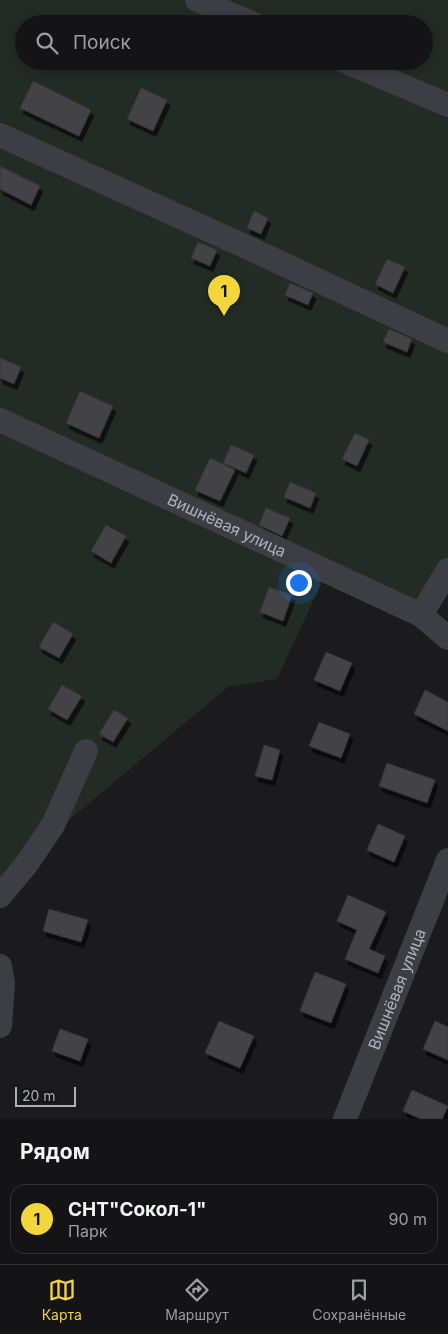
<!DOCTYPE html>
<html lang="ru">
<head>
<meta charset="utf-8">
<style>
	:root { --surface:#141416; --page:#1d1d1f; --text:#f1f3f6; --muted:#9d9ea1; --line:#333335; --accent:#f3d63c }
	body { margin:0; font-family:Inter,sans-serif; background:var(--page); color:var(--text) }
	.scale { position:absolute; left:15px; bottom:12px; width:61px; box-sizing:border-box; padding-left:5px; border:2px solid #adafbc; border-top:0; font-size:14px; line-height:18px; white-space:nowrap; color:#adafbc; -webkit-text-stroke:4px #161518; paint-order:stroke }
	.you { position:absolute; left:298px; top:582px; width:18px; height:18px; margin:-12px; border:4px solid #fff; border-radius:50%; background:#1a73e8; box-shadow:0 0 0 8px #1a73e833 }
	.badge { display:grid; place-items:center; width:32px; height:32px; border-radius:50%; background:var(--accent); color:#111; font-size:16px; font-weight:700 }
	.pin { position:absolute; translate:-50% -41px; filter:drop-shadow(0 1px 2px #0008) }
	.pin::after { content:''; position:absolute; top:26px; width:18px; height:15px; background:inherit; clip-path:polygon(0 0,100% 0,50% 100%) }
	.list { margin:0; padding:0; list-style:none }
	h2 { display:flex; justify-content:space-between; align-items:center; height:65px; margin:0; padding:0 20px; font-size:21px }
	h2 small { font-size:16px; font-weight:400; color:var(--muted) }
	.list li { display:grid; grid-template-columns:32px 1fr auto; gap:15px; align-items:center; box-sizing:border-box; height:70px; margin:0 10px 10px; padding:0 10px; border:1px solid var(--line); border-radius:15px }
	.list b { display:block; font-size:19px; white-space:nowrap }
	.list p { margin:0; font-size:16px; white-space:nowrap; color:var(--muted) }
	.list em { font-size:16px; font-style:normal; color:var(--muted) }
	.icon { flex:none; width:28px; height:28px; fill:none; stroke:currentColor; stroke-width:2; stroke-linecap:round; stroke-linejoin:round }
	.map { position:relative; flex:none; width:448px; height:1119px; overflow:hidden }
	.search { position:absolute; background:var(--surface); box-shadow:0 2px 12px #0003; left:15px; right:15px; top:15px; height:55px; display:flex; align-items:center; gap:12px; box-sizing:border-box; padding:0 18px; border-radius:28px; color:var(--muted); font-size:19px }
	.sheet { height:145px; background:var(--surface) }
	nav { display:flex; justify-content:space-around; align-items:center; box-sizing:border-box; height:70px; border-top:1px solid var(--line); background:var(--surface); font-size:14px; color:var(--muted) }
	nav a { display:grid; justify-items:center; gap:2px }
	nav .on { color:var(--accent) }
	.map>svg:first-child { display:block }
</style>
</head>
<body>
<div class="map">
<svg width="448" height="1119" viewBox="0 0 448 1119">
	<defs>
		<filter id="shadow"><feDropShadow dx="3" dy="5.5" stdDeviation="0" flood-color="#0009"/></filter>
	</defs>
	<rect width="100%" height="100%" fill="#1b1a1d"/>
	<!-- green -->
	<path fill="#222b24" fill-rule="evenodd" d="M0 0H448V570L416 623 322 582 277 679 228 687 25 857 0 891ZM24 24H424V61H24Z"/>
	<!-- building -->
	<g fill="#424247" stroke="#353439" filter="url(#shadow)">
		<polygon points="33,81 91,110 79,136 20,108"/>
		<polygon points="141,88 167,100 153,131 127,119"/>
		<polygon points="0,166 40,186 31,205 0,189"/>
		<polygon points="254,211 268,218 261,234 247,228"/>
		<polygon points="198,242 217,250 210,266 191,258"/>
		<polygon points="387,259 405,267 393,293 375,284"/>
		<polygon points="290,283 313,293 308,305 285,295"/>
		<polygon points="389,329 412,339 407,352 383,342"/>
		<polygon points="0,358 21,367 14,384 0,378"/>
		<polygon points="80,391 113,406 99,438 66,423"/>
		<polygon points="355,433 369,440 357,466 342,459"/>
		<polygon points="231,445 254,455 246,473 223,463"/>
		<polygon points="210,458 235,470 220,501 195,490"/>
		<polygon points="290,482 316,493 310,508 284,497"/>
		<polygon points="266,508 290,518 282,536 259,525"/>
		<polygon points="106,525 126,536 111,563 91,551"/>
		<polygon points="269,587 292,595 283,621 260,612"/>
		<polygon points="53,622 73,634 59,658 39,647"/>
		<polygon points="326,652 352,663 340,691 314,680"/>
		<polygon points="62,685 82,696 67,720 48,709"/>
		<polygon points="425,690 448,702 448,731 414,714"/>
		<polygon points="114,710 128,718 113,742 99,734"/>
		<polygon points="319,722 350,734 341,758 309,746"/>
		<polygon points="264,745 280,750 272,780 255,776"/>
		<polygon points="387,763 435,780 427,803 379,786"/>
		<polygon points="378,824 405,836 394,862 367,850"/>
		<polygon points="348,895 386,912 369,949 385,956 378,973 345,959 357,930 337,921"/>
		<polygon points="49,909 88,920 81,942 43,931"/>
		<polygon points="315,972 346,984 331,1023 300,1011"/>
		<polygon points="219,1021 254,1036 240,1068 205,1053"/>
		<polygon points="435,1021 448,1027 448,1060 423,1049"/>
		<polygon points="60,1029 88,1039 80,1061 52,1051"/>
		<polygon points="412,1090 448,1106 442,1119 421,1119 403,1111"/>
	</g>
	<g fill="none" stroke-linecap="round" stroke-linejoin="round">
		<!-- minor -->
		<g stroke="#3d3d44" stroke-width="24">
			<polyline points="197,0 254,24"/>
			<polyline points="344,61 448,105"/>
			<polyline points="0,135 242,245 448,341"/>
			<path id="s1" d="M0 420 421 615 448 638"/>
			<polyline points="421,615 448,570"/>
			<polyline points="0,896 26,865 53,825 86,751"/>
			<polyline points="0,966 3,983 0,1026"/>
			<path id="s2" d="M345 1119 448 860"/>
		</g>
	</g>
	<g text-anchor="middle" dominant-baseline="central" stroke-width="4" stroke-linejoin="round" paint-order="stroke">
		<!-- street labels -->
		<g font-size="16" fill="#adafbc" stroke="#161518">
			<text stroke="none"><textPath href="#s1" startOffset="250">Вишнёвая улица</textPath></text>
			<text stroke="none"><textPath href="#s2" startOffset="140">Вишнёвая улица</textPath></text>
		</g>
	</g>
</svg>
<div class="scale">20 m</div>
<div class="you"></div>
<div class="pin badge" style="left:224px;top:316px">1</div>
<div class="search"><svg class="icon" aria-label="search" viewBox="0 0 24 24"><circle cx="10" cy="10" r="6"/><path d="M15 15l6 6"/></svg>Поиск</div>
</div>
<section class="sheet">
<h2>Рядом<small></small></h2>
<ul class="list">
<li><span class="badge">1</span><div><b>СНТ&quot;Сокол-1&quot;</b><p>Парк</p></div><em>90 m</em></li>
</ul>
</section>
<nav>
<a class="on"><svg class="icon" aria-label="map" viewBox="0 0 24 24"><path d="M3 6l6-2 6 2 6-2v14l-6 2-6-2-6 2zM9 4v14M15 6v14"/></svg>Карта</a>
<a><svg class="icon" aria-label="directions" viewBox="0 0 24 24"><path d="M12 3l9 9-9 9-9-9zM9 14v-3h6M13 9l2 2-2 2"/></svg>Маршрут</a>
<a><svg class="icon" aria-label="saved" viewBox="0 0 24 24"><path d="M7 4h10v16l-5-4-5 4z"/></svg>Сохранённые</a>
</nav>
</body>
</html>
